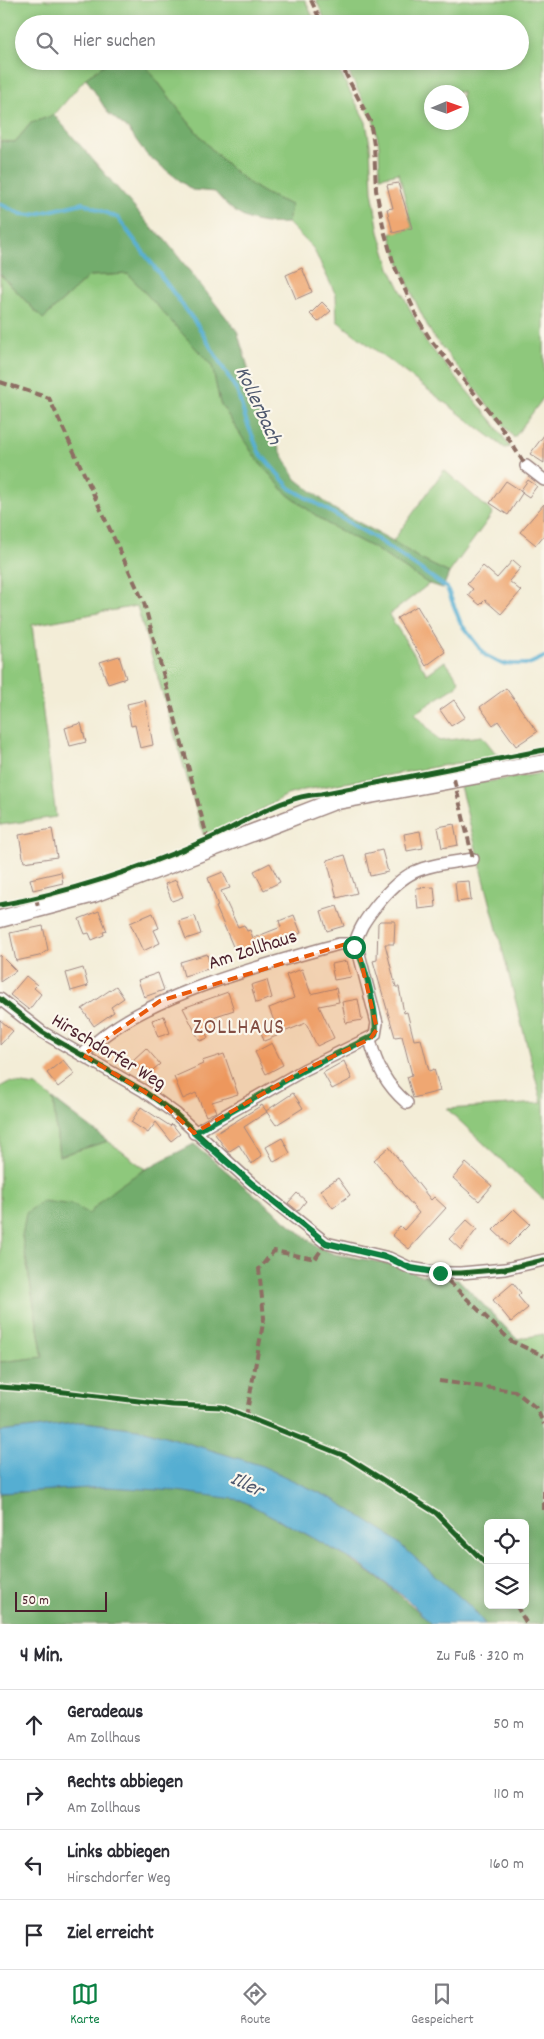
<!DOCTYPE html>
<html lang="de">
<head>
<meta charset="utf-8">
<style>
	:root { --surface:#fff; --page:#f2f2f3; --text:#2b2b33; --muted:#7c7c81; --line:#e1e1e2; --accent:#0b8043 }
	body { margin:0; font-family:Dekko,sans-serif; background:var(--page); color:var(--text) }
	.controls { position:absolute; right:15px; bottom:15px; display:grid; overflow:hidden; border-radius:8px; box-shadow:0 2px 8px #0003 }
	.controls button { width:45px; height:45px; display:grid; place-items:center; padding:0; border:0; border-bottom:1px solid var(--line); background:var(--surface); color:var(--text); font:25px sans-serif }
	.compass { position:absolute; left:424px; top:85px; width:45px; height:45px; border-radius:50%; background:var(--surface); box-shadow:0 2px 8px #0003; rotate:88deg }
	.scale { position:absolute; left:15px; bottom:12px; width:92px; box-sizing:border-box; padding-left:5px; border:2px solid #4a1f2b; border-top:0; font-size:14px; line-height:18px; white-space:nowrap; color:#4a1f2b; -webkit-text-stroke:4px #fbf7ec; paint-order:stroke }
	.stop { position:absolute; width:15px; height:15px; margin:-11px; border:4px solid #0b8043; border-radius:50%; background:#fff }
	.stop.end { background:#0b8043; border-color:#fff; box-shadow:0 1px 5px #0008 }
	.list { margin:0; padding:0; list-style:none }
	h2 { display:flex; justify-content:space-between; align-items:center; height:65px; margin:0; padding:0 20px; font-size:21px }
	h2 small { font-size:16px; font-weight:400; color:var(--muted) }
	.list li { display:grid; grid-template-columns:32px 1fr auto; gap:15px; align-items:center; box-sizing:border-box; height:70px; padding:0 20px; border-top:1px solid var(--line) }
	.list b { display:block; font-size:19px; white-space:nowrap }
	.list p { margin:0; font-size:16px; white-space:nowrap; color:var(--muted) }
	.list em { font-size:16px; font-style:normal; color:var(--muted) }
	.icon { flex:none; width:28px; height:28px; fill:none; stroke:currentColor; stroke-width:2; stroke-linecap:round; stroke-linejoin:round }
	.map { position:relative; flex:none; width:544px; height:1624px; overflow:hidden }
	.search { position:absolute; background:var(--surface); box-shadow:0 2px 8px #0003; left:15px; right:15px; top:15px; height:55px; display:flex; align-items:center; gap:12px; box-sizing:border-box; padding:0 18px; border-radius:28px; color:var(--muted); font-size:19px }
	.sheet { height:345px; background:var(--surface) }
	nav { display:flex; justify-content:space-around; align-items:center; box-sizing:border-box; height:70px; border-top:1px solid var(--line); background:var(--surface); font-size:14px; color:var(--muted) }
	nav a { display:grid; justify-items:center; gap:2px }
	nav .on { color:var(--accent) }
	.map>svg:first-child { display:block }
</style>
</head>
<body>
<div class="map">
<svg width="544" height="1624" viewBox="0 0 544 1624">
	<rect width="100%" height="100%" fill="#fbf7ec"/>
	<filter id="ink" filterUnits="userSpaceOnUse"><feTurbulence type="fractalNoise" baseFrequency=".02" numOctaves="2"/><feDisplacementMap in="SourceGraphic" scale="10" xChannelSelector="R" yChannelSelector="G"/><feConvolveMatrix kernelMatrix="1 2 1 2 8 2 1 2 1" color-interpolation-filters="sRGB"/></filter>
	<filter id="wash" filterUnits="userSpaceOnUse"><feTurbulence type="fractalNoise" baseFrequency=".0096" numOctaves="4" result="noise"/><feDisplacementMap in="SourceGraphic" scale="20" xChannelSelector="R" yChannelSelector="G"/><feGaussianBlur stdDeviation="1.12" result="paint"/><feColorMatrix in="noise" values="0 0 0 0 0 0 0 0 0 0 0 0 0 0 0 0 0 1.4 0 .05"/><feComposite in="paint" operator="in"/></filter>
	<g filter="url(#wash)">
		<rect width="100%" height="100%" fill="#f3edd7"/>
		<!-- green -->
		<g fill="#8ec87c" stroke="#6c7454" fill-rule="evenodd">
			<polygon points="0,0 305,0 316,24 24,24 24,61 109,61 86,78 54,115 31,123 15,142 0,141"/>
			<path d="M316 0H544V397L514 438 433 336C415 304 401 269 390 234L412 228 399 173 380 177 379 145 374 122 343 61H520V24H327ZM432 92H462V122H432Z"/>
			<path d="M142 61H334L366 122 370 145 372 191 379 232 390 268 426 342 493 422 510 447 505 448 337 321 336 295 313 248 288 223 290 205C280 200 268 196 259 190 209 157 178 107 142 61Z"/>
			<polygon points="0,274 43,319 89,276 128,274 213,366 220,403 257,460 287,494 329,525 372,547 429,584 389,615 427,674 445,661 459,680 457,686 415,713 439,741 482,736 498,756 304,790 287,795 247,818 204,836 137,606 32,625 56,817 0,825"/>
			<polygon points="444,470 493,513 449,573 420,559 393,541"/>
			<polygon points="544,773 544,1200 447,1109 542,1103 460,786"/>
			<polygon points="9,1082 36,1086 53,1099 59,1156 108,1141 145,1169 100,1201 89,1215 73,1205 22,1236 43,1357 0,1362 0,1087"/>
			<polygon points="544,1334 544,1360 517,1339"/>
		</g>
		<!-- forest -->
		<g fill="#72ac6c" stroke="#5e664c" fill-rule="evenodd">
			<path d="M109 61H142C178 107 209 157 259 190 269 196 280 200 291 205L288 223C253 225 238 219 215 192L192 190 147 155 128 129 108 113 86 78Z"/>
			<polygon points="54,115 152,228 162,236 237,331 247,364 257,409 296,479 334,509 393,541 420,559 449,573 443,588 429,584 372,547 329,525 287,494 257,460 220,403 212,366 128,274 89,276 43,319 0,274 0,141 15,142 31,123"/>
			<polygon points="53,1099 108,1141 59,1156"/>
			<path d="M194 1144 316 1246 334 1254 391 1264 420 1275 459 1280 517 1339 544 1360V1624H485L471 1607 335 1500 259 1465 145 1430 84 1422 0 1432V1362L43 1357 22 1236 26 1213 43 1201 73 1205 89 1214C115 1181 158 1163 194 1144ZM488 1523H525V1605H488Z"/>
			<path d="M107 1487C151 1489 198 1489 240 1500 254 1504 268 1514 281 1521 336 1549 388 1580 431 1624H0V1493Z"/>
		</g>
		<!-- water -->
		<polygon fill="#54aed2" stroke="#4f667e" points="84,1422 145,1430 260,1465 335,1500 387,1533 471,1607 485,1624 431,1624 407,1599 359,1564 308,1535 241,1500 177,1491 107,1487 0,1493 0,1432"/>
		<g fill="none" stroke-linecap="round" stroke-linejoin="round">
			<!-- stream -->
			<polyline stroke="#54aed2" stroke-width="4" points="0,204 21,214 32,215 83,203 118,218 198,326 237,391 246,420 259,452 290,488 377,539 447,588 461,624 485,655 502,664 529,664 544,657"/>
		</g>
		<g id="blocks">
			<!-- building -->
			<g fill="#efa772">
				<polygon points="398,183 412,228 393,233 387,209 393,208 387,185"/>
				<polygon points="302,268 312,292 296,299 286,275"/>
				<polygon points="322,302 331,311 318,322 310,314"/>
				<polygon points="544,435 544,463 530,454"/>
				<polygon points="528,480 537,486 529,497 520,491"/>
				<polygon points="506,481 523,492 508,515 490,503"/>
				<polygon points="544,504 544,535 536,545 520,532"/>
				<polygon points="513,560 521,567 509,581 521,591 501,614 485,600 480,605 468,595 473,589 467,584 483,566 497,578"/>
				<polygon points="417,606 445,652 426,666 397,618"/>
				<polygon points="119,656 126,678 108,684 100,662"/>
				<polygon points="506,688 537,732 516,746 498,721 493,725 480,707"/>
				<polygon points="145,700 153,745 140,748 135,725 131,726 127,704"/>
				<polygon points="454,700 465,717 451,726 440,710"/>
				<polygon points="81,723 86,742 70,746 65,728"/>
				<polygon points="454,824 458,845 442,848 438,827"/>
				<polygon points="52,829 57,857 24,862 19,835"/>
				<polygon points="420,831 423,848 407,851 404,834"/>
				<polygon points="382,850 388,872 370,876 365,854"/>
				<polygon points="345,855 357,893 337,898 327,860"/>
				<polygon points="270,863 280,882 264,890 254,871"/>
				<polygon points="61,872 63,883 33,890 30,879"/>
				<polygon points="223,872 230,888 221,891 238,927 244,925 247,931 250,930 253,938 281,927 279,921 294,915 301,933 245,957 242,948 235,951 216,907 218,906 208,878"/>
				<polygon points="176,880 183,897 172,901 165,884"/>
				<polygon points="469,881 471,900 457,902 455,882"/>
				<polygon points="434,887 436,907 418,909 416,888"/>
				<polygon points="337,906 344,926 327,931 321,911"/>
				<polygon points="99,911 107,931 103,932 104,935 92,940 89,933 85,934 79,919"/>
				<polygon points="153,913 159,928 154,930 160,943 143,951 130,923"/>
				<polygon points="195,916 201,934 186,939 179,921"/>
				<polygon points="380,921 395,921 394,944 385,944 396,987 399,987 404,1013 407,1012 414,1040 421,1039 429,1071 434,1069 440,1091 413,1098 407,1077 412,1075 402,1036 395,1037 373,961 377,960 378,923"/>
				<polygon points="43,926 48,950 39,956 16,961 10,933"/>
				<polygon points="207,954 211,968 184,976 180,962"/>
				<polygon points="0,955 16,971 0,982"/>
				<polygon points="347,961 351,977 334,980 331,964"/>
				<polygon points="83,968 88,986 71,991 66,973"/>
				<polygon points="302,969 311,994 336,988 339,1002 319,1006 334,1038 317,1046 306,1023 279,1034 269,1008 294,998 286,975"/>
				<polygon points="158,973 164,990 144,997 138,980"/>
				<polygon points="26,976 37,985 34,988 41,994 29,1010 10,995"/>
				<polygon points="267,980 272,998 256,1003 251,985"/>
				<polygon points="116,986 124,998 111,1007 114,1012 94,1026 82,1009"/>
				<polygon points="228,992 234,1010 207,1019 211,1029 205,1031 208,1038 200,1041 183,1008"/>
				<polygon points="358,999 362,1020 346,1023 342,1002"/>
				<polygon points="164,1016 170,1033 158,1037 152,1020"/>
				<polygon points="0,1020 13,1031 0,1045"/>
				<polygon points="275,1026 279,1035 264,1041 261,1032"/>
				<polygon points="272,1043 283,1065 266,1074 255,1052"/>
				<polygon points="146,1048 160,1064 147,1075 133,1060"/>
				<polygon points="224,1054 238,1094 212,1102 216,1112 206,1116 196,1093 183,1099 174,1077 203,1064 202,1061"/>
				<polygon points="63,1060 75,1074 58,1087 47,1073"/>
				<polygon points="344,1061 352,1079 332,1089 323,1073"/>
				<polygon points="293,1093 303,1108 276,1125 266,1111"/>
				<polygon points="262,1105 267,1112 244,1127 262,1156 251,1164 239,1145 228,1152 215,1134"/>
				<polygon points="141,1107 170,1126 172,1124 180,1134 171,1141 156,1122 148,1133 131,1122"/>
				<polygon points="282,1138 290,1153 274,1162 266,1147"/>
				<polygon points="389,1147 431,1200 434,1197 446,1208 409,1249 392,1235 400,1226 404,1230 419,1213 374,1160"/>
				<polygon points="466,1163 492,1186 479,1201 453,1178"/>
				<polygon points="338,1178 350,1195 333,1208 320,1190"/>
				<polygon points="297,1193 306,1201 298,1211 288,1203"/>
				<polygon points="514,1209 530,1224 509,1245 493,1230"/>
				<polygon points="467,1220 477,1229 461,1250 449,1239"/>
				<polygon points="513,1283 521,1293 518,1296 528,1308 511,1322 493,1300"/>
			</g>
		</g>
	</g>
	<g filter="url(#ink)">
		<use href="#blocks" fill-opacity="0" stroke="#9e8681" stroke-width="1"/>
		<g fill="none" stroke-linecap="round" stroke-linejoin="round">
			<!-- minor casing -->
			<g stroke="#9e8681" stroke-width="14">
				<g id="minor">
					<polyline points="526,466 544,480"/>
					<path d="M354 947C358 930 365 920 376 906 409 865 424 867 473 859"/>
					<polyline points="0,999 42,1032 144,1091 176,1114 251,1183 326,1243 389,1258 410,1268 440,1273 461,1273 505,1269 544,1260"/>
					<path d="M370 1039C376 1065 386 1085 407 1103"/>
					<path d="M83 1055C134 997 265 965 339 944H346L358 950 377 1023 375 1035 304 1070 194 1133"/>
				</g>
			</g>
			<!-- secondary casing -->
			<g stroke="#9e8681" stroke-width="19">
				<polyline id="secondary" points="0,919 94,894 332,802 544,763"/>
			</g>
			<!-- minor -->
			<use href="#minor" stroke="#fff" stroke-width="11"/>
			<!-- secondary -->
			<use href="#secondary" stroke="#fff" stroke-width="16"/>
			<!-- quiet -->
			<g stroke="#8d6e63" stroke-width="4" stroke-dasharray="8 4" stroke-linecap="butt">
				<polyline points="311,0 322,24"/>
				<polyline points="339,61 370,121 374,145 376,190 384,230 394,265 419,321 430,339 497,421 526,466"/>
				<polyline points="0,382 49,398 144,603 208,840"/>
				<polyline points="454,779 473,859"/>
				<polyline points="36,898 39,910"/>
				<polyline points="440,1273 511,1341 544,1356"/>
				<polyline points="439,1381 515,1391 536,1408 544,1424"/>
				<polyline points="246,1417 264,1318 259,1269 274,1251 315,1259 326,1243"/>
				<polyline points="544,1490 544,1510"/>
				<polyline points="516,1605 527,1624"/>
			</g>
			<!-- cycleway casing -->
			<g stroke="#fbf7ec" stroke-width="8">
				<g id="cycleway">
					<path d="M0 905C72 892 139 869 206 840 244 824 280 796 321 794L544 750"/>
					<polyline points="0,999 42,1032 144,1091 176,1114 251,1183 326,1243 389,1258 410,1268 440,1273 461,1273 505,1269 544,1260"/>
					<polyline points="0,1387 56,1391 172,1405 222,1407 345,1456 436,1513 488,1566"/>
				</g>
			</g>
			<!-- cycleway -->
			<use href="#cycleway" stroke="#1b5e20" stroke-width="5"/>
		</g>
	</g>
	<g fill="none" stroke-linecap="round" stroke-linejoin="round" filter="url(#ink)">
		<!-- route -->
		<path stroke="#0b8043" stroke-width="6" d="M354 947C364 955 379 1022 375 1035L304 1070 194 1133 251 1183 326 1243 389 1258 410 1268 440 1273"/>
	</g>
	<!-- marked area -->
	<path fill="#e8590c" fill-opacity="0.2" stroke="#e8590c" stroke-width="4" stroke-dasharray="10 6" stroke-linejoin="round" d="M346 944 358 950 360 957 377 1029 370 1039 304 1070 194 1133 160 1101 83 1055 160 1001Z"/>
	<g text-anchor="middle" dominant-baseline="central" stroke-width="4.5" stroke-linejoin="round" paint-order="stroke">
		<!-- street labels -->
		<g font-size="20" fill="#4a1f2b" stroke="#fbf7ec">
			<text transform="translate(253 951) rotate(-18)">Am Zollhaus</text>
			<text transform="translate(108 1053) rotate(31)">Hirschdorfer Weg</text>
		</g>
		<!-- water labels -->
		<g font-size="21" font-style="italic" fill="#4e586e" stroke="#fbf7ec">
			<text transform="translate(257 406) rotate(65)">Kollerbach</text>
			<text transform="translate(246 1486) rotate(26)">Iller</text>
		</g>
		<!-- quarter labels -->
		<g font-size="22" letter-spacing="1" fill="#844f44" stroke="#fbf7ec">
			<text x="239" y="1028">ZOLLHAUS</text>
		</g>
	</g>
</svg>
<div class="controls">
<button><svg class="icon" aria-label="locate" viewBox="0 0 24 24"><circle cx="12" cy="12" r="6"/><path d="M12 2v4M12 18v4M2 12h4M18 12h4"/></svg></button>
<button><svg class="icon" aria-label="layers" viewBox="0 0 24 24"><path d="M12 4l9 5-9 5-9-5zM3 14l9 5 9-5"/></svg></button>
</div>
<svg class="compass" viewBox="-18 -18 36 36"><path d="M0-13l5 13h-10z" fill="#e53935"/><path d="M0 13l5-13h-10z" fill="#7c7c81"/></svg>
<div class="scale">50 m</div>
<div class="stop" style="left:354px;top:947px"></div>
<div class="stop end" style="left:440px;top:1273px"></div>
<div class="search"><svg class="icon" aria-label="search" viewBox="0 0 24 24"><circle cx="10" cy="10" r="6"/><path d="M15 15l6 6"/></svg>Hier suchen</div>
</div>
<section class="sheet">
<h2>4 Min.<small>Zu Fuß · 320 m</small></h2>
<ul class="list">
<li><svg class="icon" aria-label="ahead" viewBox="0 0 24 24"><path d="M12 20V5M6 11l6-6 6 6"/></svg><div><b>Geradeaus</b><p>Am Zollhaus</p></div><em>50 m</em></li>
<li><svg class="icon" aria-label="right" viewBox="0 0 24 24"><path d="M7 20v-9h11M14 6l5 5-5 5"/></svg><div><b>Rechts abbiegen</b><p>Am Zollhaus</p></div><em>110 m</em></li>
<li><svg class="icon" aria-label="left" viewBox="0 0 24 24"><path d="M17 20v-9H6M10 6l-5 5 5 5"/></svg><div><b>Links abbiegen</b><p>Hirschdorfer Weg</p></div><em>160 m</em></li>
<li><svg class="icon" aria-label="arrive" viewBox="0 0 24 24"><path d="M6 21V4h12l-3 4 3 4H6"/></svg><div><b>Ziel erreicht</b></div></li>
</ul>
</section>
<nav>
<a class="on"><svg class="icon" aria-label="map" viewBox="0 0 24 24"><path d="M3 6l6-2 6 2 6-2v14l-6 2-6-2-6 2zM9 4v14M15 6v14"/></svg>Karte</a>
<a><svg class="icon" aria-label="directions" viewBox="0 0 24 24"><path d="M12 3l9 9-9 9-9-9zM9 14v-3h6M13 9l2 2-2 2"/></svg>Route</a>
<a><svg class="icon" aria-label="saved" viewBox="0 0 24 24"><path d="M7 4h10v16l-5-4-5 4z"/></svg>Gespeichert</a>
</nav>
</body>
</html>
